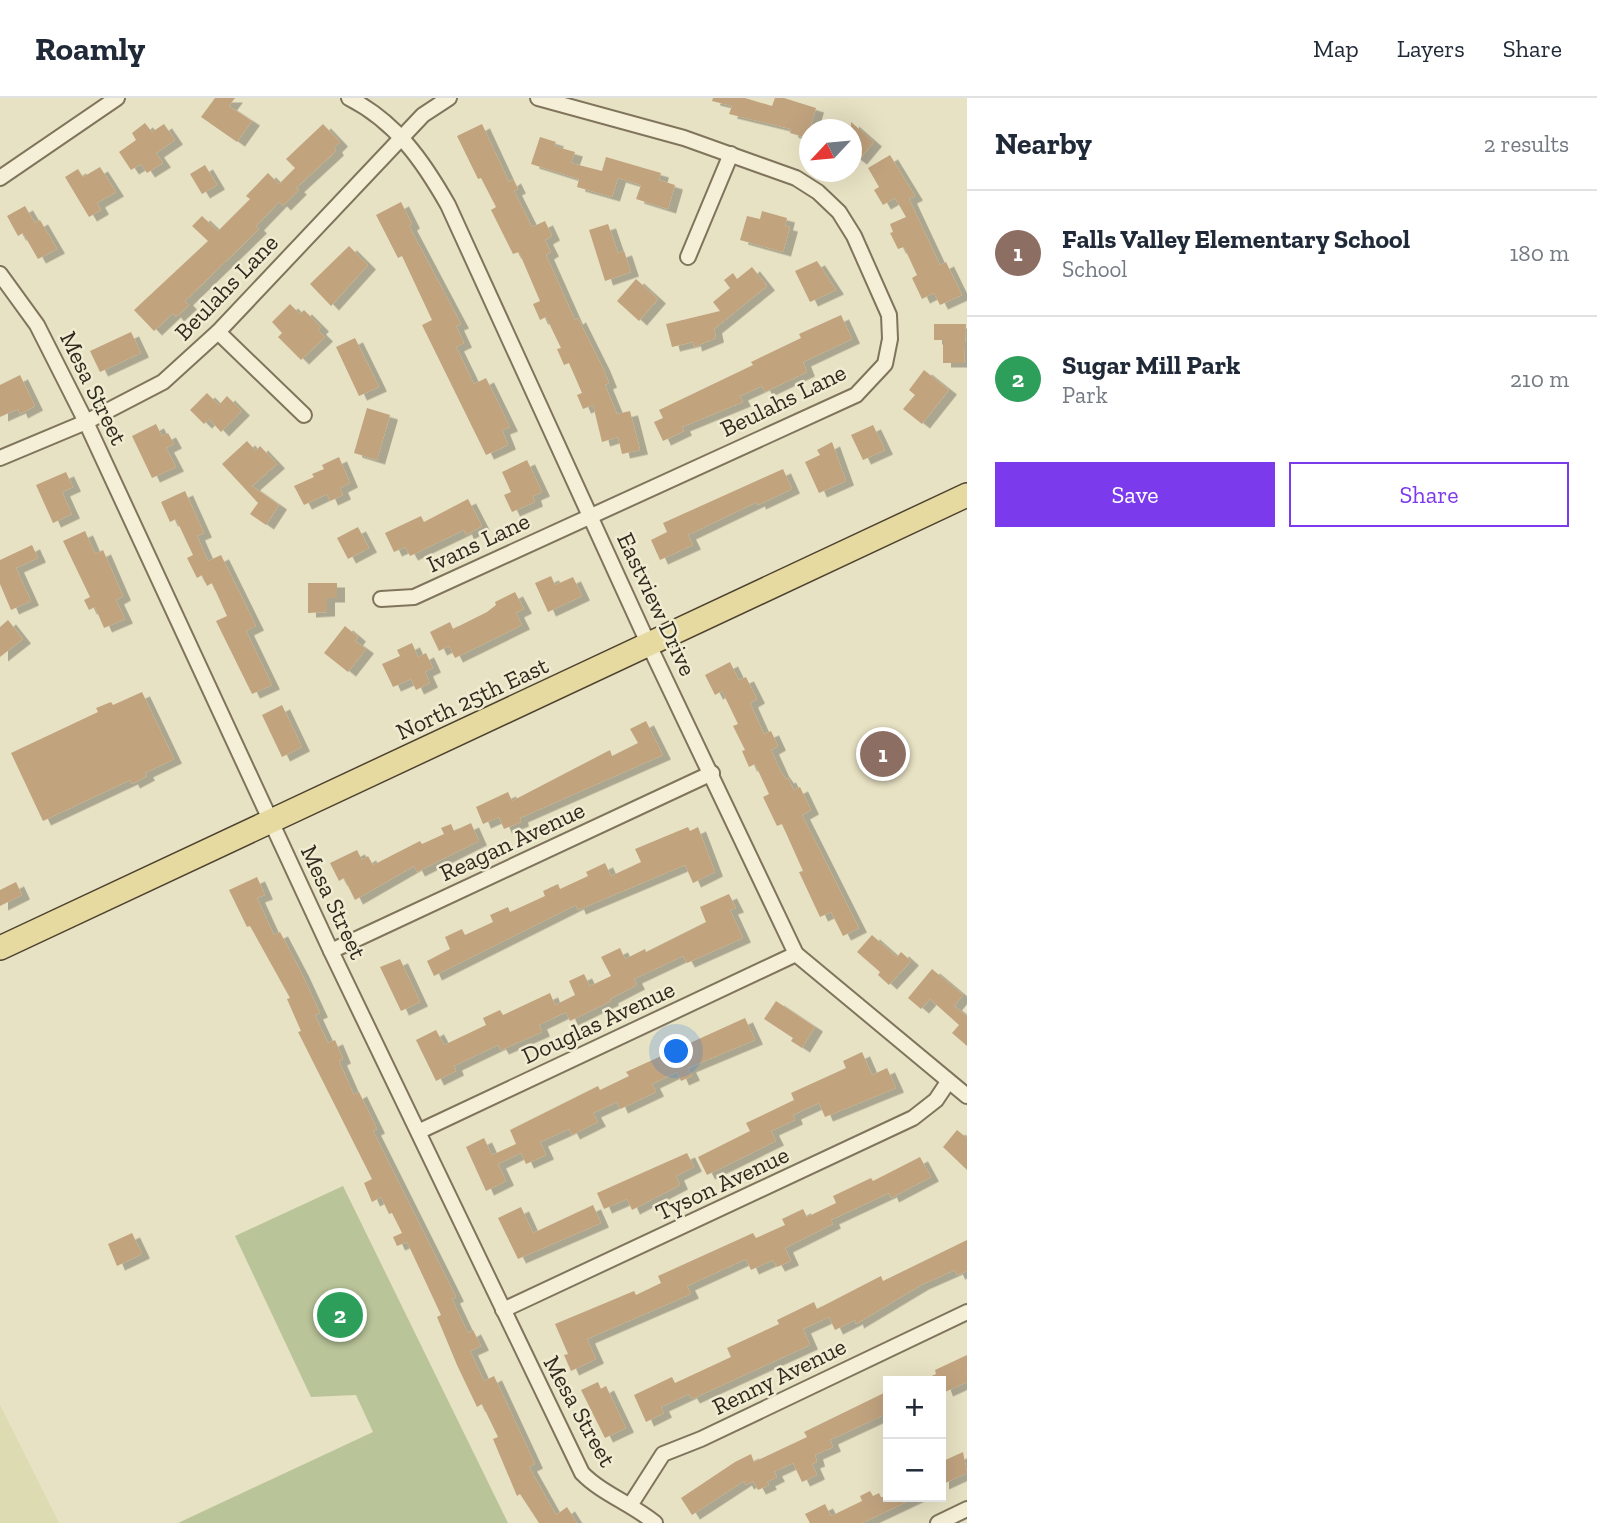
<!DOCTYPE html>
<html lang="en">
<head>
<meta charset="utf-8">
<style>
	:root { --surface:#fff; --page:#f2f2f3; --text:#1f2937; --muted:#747a83; --line:#e0e1e3; --accent:#7c3aed }
	body { margin:0; font-family:"Zilla Slab",serif; background:var(--page); color:var(--text) }
	.controls { position:absolute; right:21px; bottom:21px; display:grid; overflow:hidden; border-radius:0px; box-shadow:0 7px 28px #0002 }
	.controls button { width:63px; height:63px; display:grid; place-items:center; padding:0; border:0; border-bottom:2px solid var(--line); background:var(--surface); color:var(--text); font:35px sans-serif }
	.compass { position:absolute; left:799px; top:21px; width:63px; height:63px; border-radius:50%; background:var(--surface); box-shadow:0 7px 28px #0002; rotate:244deg }
	.you { position:absolute; left:677px; top:954px; width:24px; height:24px; margin:-18px; border:5px solid #fff; border-radius:50%; background:#1a73e8; box-shadow:0 0 0 10px #1a73e833 }
	.badge { display:grid; place-items:center; width:46px; height:46px; border-radius:50%; background:var(--accent); color:#fff; font-size:23px; font-weight:700 }
	.pin { position:absolute; translate:-50% -50%; border:4px solid #fff; box-shadow:0 2px 7px #0006 }
	.list { margin:0; padding:0; list-style:none }
	h2 { display:flex; justify-content:space-between; align-items:center; height:91px; margin:0; padding:0 28px; font-size:30px }
	h2 small { font-size:23px; font-weight:400; color:var(--muted) }
	.list li { display:grid; grid-template-columns:46px 1fr auto; gap:21px; align-items:center; box-sizing:border-box; height:126px; padding:0 28px; border-top:2px solid var(--line) }
	.list b { display:block; font-size:26px; white-space:nowrap }
	.list p { margin:0; font-size:23px; white-space:nowrap; color:var(--muted) }
	.list em { font-size:23px; font-style:normal; color:var(--muted) }
	.actions { display:flex; gap:14px; padding:21px 28px }
	.actions a { flex:1; padding:16px 0; border:2px solid var(--accent); border-radius:0px; text-align:center; font-size:24px; color:var(--accent) }
	.actions .main { background:var(--accent); color:#fff }
	.map { position:relative; flex:none; width:967px; height:1425px; overflow:hidden }
	header { display:flex; align-items:center; gap:42px; box-sizing:border-box; height:98px; padding:0 35px; background:var(--surface); border-bottom:2px solid var(--line) }
	header strong { font-size:33px }
	nav { display:flex; gap:38px; margin-inline-start:auto; font-size:24px }
	main { display:flex }
	aside { flex:1; background:var(--surface) }
	.map>svg:first-child { display:block }
</style>
</head>
<body>
<header>
<strong>Roamly</strong>
<nav><a>Map</a><a>Layers</a><a>Share</a></nav>
</header>
<main>
<div class="map">
<svg width="967" height="1425" viewBox="0 0 967 1425">
	<defs>
		<filter id="shadow"><feDropShadow dx="8" dy="4.5" stdDeviation="0" flood-color="#0004"/></filter>
	</defs>
	<rect width="100%" height="100%" fill="#e8e2c4"/>
	<!-- farmland -->
	<polygon fill="#dcdbb2" points="0,1307 59,1425 0,1425"/>
	<!-- green -->
	<polygon fill="#b9c499" points="343,1088 508,1425 178,1425 373,1334 356,1297 311,1299 235,1138"/>
	<!-- building -->
	<g fill="#c1a37e" filter="url(#shadow)">
		<polygon points="215,0 235,0 229,8 252,23 237,44 201,19"/>
		<polygon points="713,0 745,0 772,8 775,0 784,0 816,10 807,40 790,35 791,31 729,16 732,8 712,3"/>
		<polygon points="851,24 874,44 859,62 851,56"/>
		<polygon points="145,25 152,34 164,26 175,42 156,55 163,65 147,75 141,66 131,72 119,54 136,42 132,35"/>
		<polygon points="323,26 340,44 334,50 336,53 296,90 299,92 283,108 279,104 256,128 259,131 185,203 189,207 176,219 173,215 154,233 134,212 208,143 192,128 202,118 218,133 250,101 246,98 268,75 279,86 295,70 286,61"/>
		<polygon points="482,26 509,84 513,81 518,91 514,93 532,129 545,123 552,138 545,142 551,154 546,157 575,222 578,220 602,268 609,285 605,287 617,316 630,313 640,352 622,356 618,339 602,344 593,307 583,311 577,297 582,295 569,265 564,267 557,251 561,250 546,219 540,222 533,206 540,203 519,154 513,156 491,112 496,109 481,80 478,81 457,38"/>
		<polygon points="540,39 556,44 554,48 575,54 571,65 602,73 606,59 661,75 659,82 675,87 668,111 636,101 641,87 618,80 612,99 577,89 579,81 531,66"/>
		<polygon points="890,57 915,98 909,101 940,167 946,164 962,197 940,207 934,195 922,201 912,180 917,177 904,149 898,151 890,135 893,134 890,126 906,119 895,100 883,107 874,92 879,89 868,70"/>
		<polygon points="205,67 217,87 202,96 190,76"/>
		<polygon points="100,69 116,94 97,105 101,112 89,119 65,79 78,71 83,79"/>
		<polygon points="401,104 412,126 409,128 461,226 456,228 464,245 456,249 474,286 486,280 510,329 502,332 508,347 486,357 422,227 432,222 402,158 398,160 376,117"/>
		<polygon points="25,108 35,125 40,122 57,151 38,161 23,135 18,138 7,118"/>
		<polygon points="762,113 787,120 785,128 790,129 783,154 740,142 747,118 760,121"/>
		<polygon points="608,126 618,155 624,153 631,174 605,183 589,132"/>
		<polygon points="349,148 368,167 331,208 310,186"/>
		<polygon points="817,163 836,192 810,204 795,173"/>
		<polygon points="752,169 767,188 714,231 716,240 694,249 693,244 672,249 666,226 720,213 713,204 730,190 724,182 733,175 737,181"/>
		<polygon points="636,181 658,201 639,223 617,203"/>
		<polygon points="290,206 300,216 304,212 321,229 318,232 325,239 301,262 278,239 282,235 272,224"/>
		<polygon points="841,217 852,241 803,264 807,274 765,294 762,288 740,298 743,304 682,329 684,333 663,343 654,324 663,320 659,312 753,267 751,264 801,240 799,236"/>
		<polygon points="934,226 966,226 964,265 943,265 943,242 934,242"/>
		<polygon points="131,234 141,255 100,274 90,253"/>
		<polygon points="355,240 379,289 359,298 336,249"/>
		<polygon points="924,272 949,292 922,326 903,311 915,297 909,292"/>
		<polygon points="20,277 35,308 20,316 18,311 0,319 0,287"/>
		<polygon points="207,295 219,307 227,298 242,313 221,334 209,321 204,326 190,312"/>
		<polygon points="367,310 390,317 377,362 354,355"/>
		<polygon points="156,326 162,338 168,335 174,346 166,350 176,369 152,380 132,338"/>
		<polygon points="873,327 885,352 863,362 851,337"/>
		<polygon points="247,343 256,353 260,348 277,366 252,388 279,407 266,427 250,416 258,405 222,366"/>
		<polygon points="832,344 846,383 819,395 805,364 820,357 817,352"/>
		<polygon points="339,359 350,385 340,390 343,397 330,403 327,396 304,407 294,388 314,379 312,376 324,371 322,367"/>
		<polygon points="527,362 542,394 533,398 535,404 512,414 504,397 511,394 502,374"/>
		<polygon points="783,371 792,391 758,407 757,404 688,437 693,447 660,462 651,442 667,434 663,425"/>
		<polygon points="66,374 73,389 62,394 72,416 53,425 36,387"/>
		<polygon points="185,393 204,435 197,438 208,463 221,457 256,528 246,533 272,587 252,596 216,523 227,518 212,485 207,488 202,477 197,480 187,460 193,457 176,421 170,424 161,404"/>
		<polygon points="468,401 482,428 466,437 464,432 410,458 405,449 394,454 385,435 421,418 424,424"/>
		<polygon points="358,429 369,450 348,461 337,440"/>
		<polygon points="85,433 95,456 103,452 123,498 116,502 125,521 104,530 95,509 89,512 84,502 90,499 63,443"/>
		<polygon points="32,447 38,460 16,470 31,503 11,512 0,486 0,462"/>
		<polygon points="551,478 555,487 573,479 582,498 548,514 535,485"/>
		<polygon points="308,485 337,485 337,500 327,500 327,514 308,515"/>
		<polygon points="515,494 524,511 516,515 522,527 455,560 449,548 439,553 430,534 450,524 453,531 487,514 496,507 495,504"/>
		<polygon points="8,522 23,541 0,559 0,529"/>
		<polygon points="345,528 358,539 355,543 366,551 348,574 324,555"/>
		<polygon points="412,545 418,559 426,555 433,570 425,574 430,585 416,592 411,581 393,589 382,566 400,558 397,552"/>
		<polygon points="730,564 739,582 746,579 757,601 750,605 764,636 771,633 778,648 771,652 781,674 786,681 788,680 794,692 800,689 811,712 802,717 859,830 843,838 831,814 820,819 799,774 803,773 782,726 777,728 763,699 769,696 755,666 749,669 742,653 745,652 733,628 738,626 722,593 715,597 705,577"/>
		<polygon points="142,594 174,661 145,675 147,678 132,686 130,682 43,723 11,655 98,614 96,610 111,604 113,607"/>
		<polygon points="282,607 302,649 282,659 262,617"/>
		<polygon points="646,623 663,657 520,720 521,724 504,731 499,719 483,726 476,709 508,694 512,703 610,652 612,658 638,645 630,631"/>
		<polygon points="471,725 479,743 417,774 414,768 355,802 344,780 339,783 330,765 357,752 362,762 368,758 373,767 420,743 422,746 444,736 441,730 451,726 454,733"/>
		<polygon points="688,729 690,733 698,729 715,774 693,785 685,767 578,812 576,807 434,878 427,863 450,851 445,839 462,831 465,837 493,824 490,817 508,809 510,814 545,798 543,793 558,786 560,791 588,778 586,774 605,765 611,778 641,764 635,751"/>
		<polygon points="257,779 265,797 257,800 274,837 280,834 301,874 320,915 315,917 328,945 335,942 343,961 339,963 354,997 359,994 377,1031 373,1033 456,1199 452,1201 468,1235 473,1232 481,1248 470,1253 484,1283 494,1278 535,1366 529,1369 556,1417 567,1409 577,1425 539,1425 520,1396 517,1398 493,1341 498,1339 482,1306 477,1309 457,1267 437,1219 441,1217 407,1144 397,1148 393,1139 402,1135 392,1115 389,1116 381,1099 372,1104 364,1085 372,1081 298,934 301,933 287,901 290,900 250,828 247,829 229,792"/>
		<polygon points="16,784 22,797 0,808 0,792"/>
		<polygon points="729,796 736,810 730,812 743,840 687,865 683,858 634,881 637,887 610,901 611,903 570,923 566,914 539,927 542,934 501,952 498,947 454,968 456,973 436,983 416,942 436,932 444,947 486,927 483,920 500,912 503,917 550,895 555,907 575,897 569,883 584,876 590,888 611,878 601,859 620,850 625,861 645,851 646,854 706,824 700,809"/>
		<polygon points="872,837 897,859 901,854 911,863 889,887 878,877 880,874 857,854"/>
		<polygon points="400,861 420,904 401,913 380,869"/>
		<polygon points="932,871 963,897 954,908 967,918 967,948 952,935 959,927 930,901 921,911 908,900"/>
		<polygon points="776,903 815,929 802,950 791,943 793,940 764,921"/>
		<polygon points="745,920 755,942 688,970 692,978 681,983 677,974 652,986 656,994 620,1011 617,1004 593,1015 598,1024 572,1037 569,1031 540,1044 546,1057 526,1066 521,1055 498,1066 506,1083 486,1093 466,1049 484,1040 492,1057 516,1046 510,1032 598,988 600,992 629,978 626,974"/>
		<polygon points="862,954 872,977 887,970 896,990 825,1019 819,1005 793,1017 795,1022 771,1033 776,1043 707,1077 698,1059 750,1033 746,1025 794,1002 791,995 846,970 843,963"/>
		<polygon points="957,1032 967,1040 967,1072 943,1049"/>
		<polygon points="687,1055 694,1069 676,1078 680,1087 632,1112 627,1101 604,1111 597,1095"/>
		<polygon points="920,1059 931,1079 891,1100 889,1095 831,1122 833,1126 785,1150 791,1163 777,1169 773,1162 751,1172 746,1161 687,1188 691,1196 587,1241 596,1261 571,1273 564,1257 568,1256 555,1226 634,1193 636,1197 661,1185 658,1178 753,1135 756,1140 785,1127 782,1121 803,1111 807,1119 836,1105 833,1098 871,1080 873,1083"/>
		<polygon points="593,1107 601,1125 518,1161 498,1120 521,1109 533,1135"/>
		<polygon points="132,1135 142,1156 117,1168 108,1146"/>
		<polygon points="967,1142 967,1173 957,1177 955,1172 921,1187 856,1226 855,1222 835,1232 829,1219 803,1231 810,1247 692,1301 689,1296 661,1309 664,1315 646,1324 634,1297 672,1279 675,1285 731,1259 727,1250 779,1226 777,1222 814,1204 817,1211 881,1178 883,1183"/>
		<polygon points="967,1257 967,1284 945,1294 941,1283 921,1283 936,1276 935,1272"/>
		<polygon points="598,1284 601,1291 606,1288 626,1330 605,1340 581,1292"/>
		<polygon points="888,1293 888,1315 830,1342 833,1349 815,1357 817,1364 812,1366 817,1377 802,1384 793,1365 774,1374 777,1379 767,1384 769,1387 758,1392 753,1383 746,1387 744,1383 692,1417 681,1400 735,1364 751,1356 754,1364 807,1339 804,1334"/>
		<polygon points="963,1354 967,1375 941,1387 941,1364"/>
		<polygon points="870,1393 873,1398 879,1395 881,1399 917,1399 862,1425 810,1425 805,1416 825,1406 831,1418 862,1403 860,1398"/>
	</g>
	<g fill="none" stroke-linecap="round" stroke-linejoin="round">
		<!-- minor casing -->
		<g stroke="#80745d" stroke-width="18">
			<g id="minor">
				<path d="M349 0C396 24 423 63 448 107L648 545 796 856 967 998"/>
				<polyline points="0,80 117,0"/>
				<polyline points="688,159 731,56"/>
				<path d="M0 176 37 227 86 324 331 853 582 1375C601 1395 632 1406 655 1425"/>
				<polyline points="218,234 304,317"/>
				<polyline points="0,360 86,324 163,284 218,234 423,17 449,0"/>
				<polyline points="381,501 414,499 856,297 885,266 890,241 889,217 854,138 839,114 818,94 796,80 684,40 538,0"/>
				<polyline points="331,853 712,675"/>
				<polyline points="420,1033 796,856"/>
				<polyline points="503,1212 913,1020 936,1002 948,984"/>
				<polyline points="631,1406 663,1356 701,1341 967,1214"/>
				<polyline points="938,1425 967,1411"/>
			</g>
		</g>
		<!-- primary casing -->
		<g stroke="#4e4230" stroke-width="26">
			<polyline id="primary" points="0,850 967,397"/>
		</g>
		<!-- minor -->
		<use href="#minor" stroke="#f4efd6" stroke-width="14"/>
		<!-- primary -->
		<use href="#primary" stroke="#e6daa0" stroke-width="23"/>
	</g>
	<g text-anchor="middle" dominant-baseline="central" stroke-width="5" stroke-linejoin="round" paint-order="stroke">
		<!-- street labels -->
		<g font-size="24" fill="#322a1f" stroke="#f0ecd2">
			<text transform="translate(226 189) rotate(-46)">Beulahs Lane</text>
			<text transform="translate(94 290) rotate(64)">Mesa Street</text>
			<text transform="translate(783 302) rotate(-26)">Beulahs Lane</text>
			<text transform="translate(478 444) rotate(-25)">Ivans Lane</text>
			<text transform="translate(657 506) rotate(65)">Eastview Drive</text>
			<text transform="translate(472 600) rotate(-25)">North 25th East</text>
			<text transform="translate(512 743) rotate(-25)">Reagan Avenue</text>
			<text transform="translate(334 804) rotate(65)">Mesa Street</text>
			<text transform="translate(598 924) rotate(-25)">Douglas Avenue</text>
			<text transform="translate(722 1085) rotate(-25)">Tyson Avenue</text>
			<text transform="translate(779 1278) rotate(-26)">Renny Avenue</text>
			<text transform="translate(580 1313) rotate(61)">Mesa Street</text>
		</g>
	</g>
</svg>
<div class="controls">
<button>+</button>
<button>−</button>
</div>
<svg class="compass" viewBox="-18 -18 36 36"><path d="M0-13l5 13h-10z" fill="#e53935"/><path d="M0 13l5-13h-10z" fill="#747a83"/></svg>
<div class="you"></div>
<div class="pin badge" style="left:883px;top:656px;background:#8d6e63">1</div>
<div class="pin badge" style="left:340px;top:1217px;background:#2e9e5b">2</div>
</div>
<aside>
<h2>Nearby<small>2 results</small></h2>
<ul class="list">
<li><span class="badge" style="background:#8d6e63">1</span><div><b>Falls Valley Elementary School</b><p>School</p></div><em>180 m</em></li>
<li><span class="badge" style="background:#2e9e5b">2</span><div><b>Sugar Mill Park</b><p>Park</p></div><em>210 m</em></li>
</ul>
<div class="actions"><a class="main">Save</a><a>Share</a></div>
</aside>
</main>
</body>
</html>
